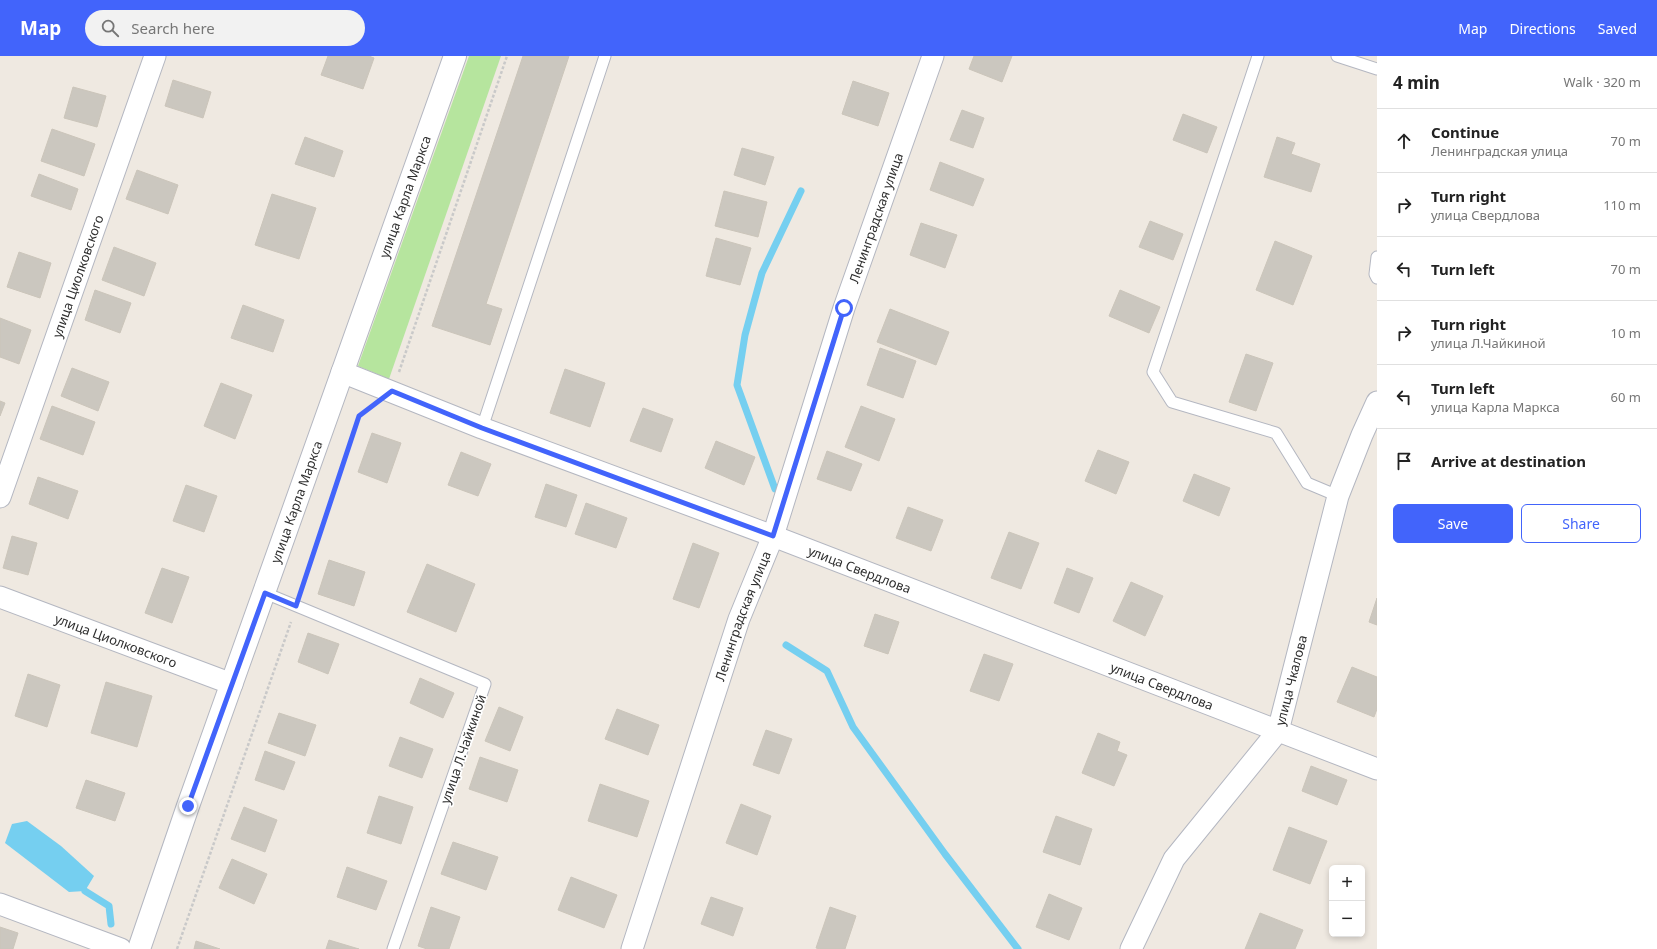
<!DOCTYPE html>
<html lang="en">
<head>
<meta charset="utf-8">
<style>
	:root { --surface:#fff; --page:#f2f2f2; --text:#222; --muted:#767676; --line:#e0e0e0; --accent:#4264fb }
	body { margin:0; font-family:"Noto Sans",sans-serif; background:var(--page); color:var(--text) }
	.controls { position:absolute; right:12px; bottom:12px; display:grid; overflow:hidden; border-radius:6px; box-shadow:0 2px 6px #0003 }
	.controls button { width:36px; height:36px; display:grid; place-items:center; padding:0; border:0; border-bottom:1px solid var(--line); background:var(--surface); color:var(--text); font:20px sans-serif }
	.stop { position:absolute; width:12px; height:12px; margin:-9px; border:3px solid #4264fb; border-radius:50%; background:#fff }
	.stop.end { background:#4264fb; border-color:#fff; box-shadow:0 1px 4px #0008 }
	.list { margin:0; padding:0; list-style:none }
	h2 { display:flex; justify-content:space-between; align-items:center; height:52px; margin:0; padding:0 16px; font-size:17px }
	h2 small { font-size:13px; font-weight:400; color:var(--muted) }
	.list li { display:grid; grid-template-columns:26px 1fr auto; gap:12px; align-items:center; box-sizing:border-box; height:64px; padding:0 16px; border-top:1px solid var(--line) }
	.list b { display:block; font-size:15px; white-space:nowrap }
	.list p { margin:0; font-size:13px; white-space:nowrap; color:var(--muted) }
	.list em { font-size:13px; font-style:normal; color:var(--muted) }
	.actions { display:flex; gap:8px; padding:12px 16px }
	.actions a { flex:1; padding:9px 0; border:1px solid var(--accent); border-radius:6px; text-align:center; font-size:14px; color:var(--accent) }
	.actions .main { background:var(--accent); color:#fff }
	.icon { flex:none; width:22px; height:22px; fill:none; stroke:currentColor; stroke-width:2; stroke-linecap:round; stroke-linejoin:round }
	.map { position:relative; flex:none; width:1377px; height:893px; overflow:hidden }
	header { display:flex; align-items:center; gap:24px; box-sizing:border-box; height:56px; padding:0 20px; background:var(--accent); color:#fff }
	header strong { font-size:19px }
	nav { display:flex; gap:22px; margin-inline-start:auto; font-size:14px }
	.search { width:280px; height:36px; background:var(--page); display:flex; align-items:center; gap:10px; box-sizing:border-box; padding:0 14px; border-radius:22px; color:var(--muted); font-size:15px }
	main { display:flex }
	aside { flex:1; background:var(--surface) }
	.map>svg:first-child { display:block }
</style>
</head>
<body>
<header>
<strong>Map</strong>
<div class="search"><svg class="icon" aria-label="search" viewBox="0 0 24 24"><circle cx="10" cy="10" r="6"/><path d="M15 15l6 6"/></svg>Search here</div>
<nav><a>Map</a><a>Directions</a><a>Saved</a></nav>
</header>
<main>
<div class="map">
<svg width="1377" height="893" viewBox="0 0 1377 893">
	<rect width="100%" height="100%" fill="#efe9e1"/>
	<!-- green -->
	<polygon fill="#b6e59e" points="469,0 501,0 389,323 358,310"/>
	<!-- water -->
	<polygon fill="#75cff0" points="27,765 61,790 94,820 85,835 69,836 5,787 12,768"/>
	<g fill="none" stroke-linecap="round" stroke-linejoin="round">
		<!-- stream -->
		<g stroke="#75cff0" stroke-width="7">
			<polyline points="775,433 737,329 745,279 762,217 801,135"/>
			<polyline points="786,589 827,615 853,671 945,798 1018,893"/>
			<polyline points="85,835 109,850 111,868"/>
		</g>
	</g>
	<!-- building -->
	<g fill="#cbc7bf" stroke="#cbc5ba">
		<polygon points="328,0 369,0 374,2 363,33 321,19"/>
		<polygon points="523,0 569,0 486,248 502,253 490,289 432,270"/>
		<polygon points="974,0 1012,0 1002,26 969,13"/>
		<polygon points="173,24 211,36 203,62 165,50"/>
		<polygon points="853,25 889,37 878,70 842,58"/>
		<polygon points="73,31 106,40 97,71 64,62"/>
		<polygon points="962,54 984,62 973,92 950,84"/>
		<polygon points="1183,58 1217,71 1207,97 1173,84"/>
		<polygon points="52,73 95,88 84,120 41,105"/>
		<polygon points="305,81 343,95 334,121 295,108"/>
		<polygon points="1277,81 1295,87 1291,98 1320,108 1311,136 1264,121"/>
		<polygon points="742,92 774,101 765,129 734,119"/>
		<polygon points="940,106 984,123 973,150 930,134"/>
		<polygon points="137,114 178,129 168,158 126,143"/>
		<polygon points="39,118 78,133 71,154 31,140"/>
		<polygon points="724,135 767,146 758,181 715,170"/>
		<polygon points="272,138 316,152 299,203 255,189"/>
		<polygon points="1150,165 1183,178 1173,204 1139,191"/>
		<polygon points="921,167 957,179 945,212 910,199"/>
		<polygon points="716,182 751,192 740,229 706,220"/>
		<polygon points="1275,185 1312,200 1293,249 1256,234"/>
		<polygon points="114,191 156,207 144,240 102,224"/>
		<polygon points="19,196 51,207 40,242 7,231"/>
		<polygon points="95,234 131,247 120,277 85,264"/>
		<polygon points="1120,234 1160,251 1149,277 1109,260"/>
		<polygon points="243,249 284,264 273,296 231,282"/>
		<polygon points="890,253 949,276 936,309 877,286"/>
		<polygon points="0,262 31,274 19,308 0,301"/>
		<polygon points="880,292 916,305 903,342 867,329"/>
		<polygon points="1246,298 1273,307 1256,355 1229,346"/>
		<polygon points="72,312 109,326 98,355 61,340"/>
		<polygon points="565,313 605,327 590,371 550,357"/>
		<polygon points="221,327 252,339 235,383 204,370"/>
		<polygon points="0,345 5,347 0,360"/>
		<polygon points="52,350 95,366 83,399 40,383"/>
		<polygon points="861,350 895,363 879,405 845,391"/>
		<polygon points="643,352 673,363 661,396 630,385"/>
		<polygon points="372,377 401,387 387,427 358,416"/>
		<polygon points="716,385 755,401 744,429 705,412"/>
		<polygon points="1098,394 1129,406 1116,438 1085,425"/>
		<polygon points="827,395 862,408 851,435 817,423"/>
		<polygon points="461,396 491,408 478,440 448,429"/>
		<polygon points="1194,418 1230,432 1219,460 1183,445"/>
		<polygon points="38,421 78,435 68,463 29,448"/>
		<polygon points="546,428 577,439 566,471 535,461"/>
		<polygon points="186,429 217,440 204,476 173,465"/>
		<polygon points="586,447 627,462 616,492 575,478"/>
		<polygon points="908,451 943,464 931,495 896,482"/>
		<polygon points="1009,476 1039,487 1021,533 991,522"/>
		<polygon points="12,480 37,487 28,519 3,512"/>
		<polygon points="693,487 719,497 699,552 673,543"/>
		<polygon points="329,504 365,516 354,550 318,538"/>
		<polygon points="427,508 475,528 456,576 407,556"/>
		<polygon points="162,512 189,521 172,567 145,557"/>
		<polygon points="1067,512 1093,522 1079,557 1054,547"/>
		<polygon points="1131,526 1163,540 1145,580 1113,565"/>
		<polygon points="1377,542 1377,569 1369,566"/>
		<polygon points="875,558 899,566 888,598 864,590"/>
		<polygon points="308,577 339,588 328,618 298,606"/>
		<polygon points="984,598 1013,608 999,645 970,635"/>
		<polygon points="1352,611 1377,621 1377,653 1374,661 1337,646"/>
		<polygon points="28,618 60,629 47,671 15,660"/>
		<polygon points="420,622 454,637 443,662 410,647"/>
		<polygon points="106,626 152,640 137,691 91,677"/>
		<polygon points="499,651 523,661 510,695 485,685"/>
		<polygon points="617,653 659,669 648,699 605,683"/>
		<polygon points="279,657 316,669 305,700 268,687"/>
		<polygon points="766,674 792,683 779,718 753,709"/>
		<polygon points="1098,677 1120,686 1117,695 1127,699 1114,730 1082,717"/>
		<polygon points="400,681 433,693 422,722 389,710"/>
		<polygon points="265,695 295,706 284,734 255,724"/>
		<polygon points="480,701 518,714 507,746 469,733"/>
		<polygon points="1311,710 1347,724 1337,749 1302,735"/>
		<polygon points="86,724 125,737 115,765 76,752"/>
		<polygon points="600,728 649,745 637,781 588,765"/>
		<polygon points="379,740 413,751 401,788 367,777"/>
		<polygon points="741,748 771,760 757,799 726,787"/>
		<polygon points="244,751 277,764 265,796 231,783"/>
		<polygon points="1056,760 1092,773 1080,809 1043,796"/>
		<polygon points="1289,771 1327,785 1310,828 1273,814"/>
		<polygon points="453,786 498,801 486,834 441,818"/>
		<polygon points="232,803 267,818 254,848 219,832"/>
		<polygon points="347,811 387,825 376,854 337,841"/>
		<polygon points="571,821 617,839 604,872 558,854"/>
		<polygon points="1049,838 1082,852 1069,884 1036,871"/>
		<polygon points="711,841 743,852 733,880 701,868"/>
		<polygon points="431,851 460,861 449,893 427,893 418,890"/>
		<polygon points="830,851 856,860 845,893 820,893 816,892"/>
		<polygon points="1260,857 1303,874 1295,893 1245,893"/>
		<polygon points="0,871 18,877 13,893 0,893"/>
		<polygon points="329,884 359,893 326,893"/>
		<polygon points="196,885 220,893 194,893"/>
	</g>
	<g fill="none" stroke-linecap="round" stroke-linejoin="round">
		<!-- service casing -->
		<g stroke="#b4b7c1" stroke-width="13">
			<g id="service">
				<polyline points="1258,0 1153,316 1172,346 1276,377 1307,427 1338,440"/>
				<polyline points="1337,0 1377,13"/>
				<polyline points="1377,201 1375,218 1377,222"/>
				<polyline points="482,372 605,0"/>
				<polyline points="265,537 485,628 393,893"/>
			</g>
		</g>
		<!-- minor casing -->
		<g stroke="#b4b7c1" stroke-width="23">
			<g id="minor">
				<path id="s1" d="M342 316 482 372 773 480 1377 713"/>
				<path id="s2" d="M0 441 155 0"/>
				<path id="s3" d="M0 541 232 628"/>
				<polyline points="0,848 121,893"/>
				<path id="s4" d="M632 893 739 563 773 480 844 252 933 0"/>
				<path id="s5" d="M1131 893 1174 803 1278 675 1338 440 1362 379 1377 346"/>
			</g>
		</g>
		<!-- tertiary casing -->
		<g stroke="#b4b7c1" stroke-width="24">
			<g id="tertiary">
				<path id="s6" d="M139 893 188 750 455 0"/>
			</g>
		</g>
		<!-- path -->
		<g stroke="#c9c9c9" stroke-width="2.5" stroke-dasharray="3 2" stroke-linecap="butt">
			<polyline points="399,316 507,0"/>
			<polyline points="302,533 359,360 369,352"/>
			<polyline points="177,893 291,566"/>
		</g>
		<!-- service -->
		<use href="#service" stroke="#fff" stroke-width="11"/>
		<!-- minor -->
		<use href="#minor" stroke="#fff" stroke-width="21"/>
		<!-- tertiary -->
		<use href="#tertiary" stroke="#fff" stroke-width="22"/>
	</g>
	<g fill="none" stroke-linecap="round" stroke-linejoin="round">
		<!-- route -->
		<polyline stroke="#4264fb" stroke-width="5" points="188,750 265,537 296,550 359,360 392,335 482,372 773,480 844,252"/>
	</g>
	<g text-anchor="middle" dominant-baseline="central" stroke-width="3.5" stroke-linejoin="round" paint-order="stroke">
		<!-- street labels -->
		<g font-size="13" fill="#2e2e2e" stroke="#fff">
			<text stroke="none"><textPath href="#s6" startOffset="798">улица Карла Маркса</textPath></text>
			<text stroke="none"><textPath href="#s4" startOffset="771">Ленинградская улица</textPath></text>
			<text stroke="none"><textPath href="#s2" startOffset="234">улица Циолковского</textPath></text>
			<text stroke="none"><textPath href="#s6" startOffset="474">улица Карла Маркса</textPath></text>
			<text stroke="none"><textPath href="#s1" startOffset="554">улица Свердлова</textPath></text>
			<text stroke="none"><textPath href="#s4" startOffset="351">Ленинградская улица</textPath></text>
			<text stroke="none"><textPath href="#s3" startOffset="124">улица Циолковского</textPath></text>
			<text stroke="none"><textPath href="#s5" startOffset="317">улица Чкалова</textPath></text>
			<text stroke="none"><textPath href="#s1" startOffset="878">улица Свердлова</textPath></text>
			<text transform="translate(463 693) rotate(-71)">улица Л.Чайкиной</text>
		</g>
	</g>
</svg>
<div class="controls">
<button>+</button>
<button>−</button>
</div>
<div class="stop" style="left:844px;top:252px"></div>
<div class="stop end" style="left:188px;top:750px"></div>
</div>
<aside>
<h2>4 min<small>Walk · 320 m</small></h2>
<ul class="list">
<li><svg class="icon" aria-label="ahead" viewBox="0 0 24 24"><path d="M12 20V5M6 11l6-6 6 6"/></svg><div><b>Continue</b><p>Ленинградская улица</p></div><em>70 m</em></li>
<li><svg class="icon" aria-label="right" viewBox="0 0 24 24"><path d="M7 20v-9h11M14 6l5 5-5 5"/></svg><div><b>Turn right</b><p>улица Свердлова</p></div><em>110 m</em></li>
<li><svg class="icon" aria-label="left" viewBox="0 0 24 24"><path d="M17 20v-9H6M10 6l-5 5 5 5"/></svg><div><b>Turn left</b></div><em>70 m</em></li>
<li><svg class="icon" aria-label="right" viewBox="0 0 24 24"><path d="M7 20v-9h11M14 6l5 5-5 5"/></svg><div><b>Turn right</b><p>улица Л.Чайкиной</p></div><em>10 m</em></li>
<li><svg class="icon" aria-label="left" viewBox="0 0 24 24"><path d="M17 20v-9H6M10 6l-5 5 5 5"/></svg><div><b>Turn left</b><p>улица Карла Маркса</p></div><em>60 m</em></li>
<li><svg class="icon" aria-label="arrive" viewBox="0 0 24 24"><path d="M6 21V4h12l-3 4 3 4H6"/></svg><div><b>Arrive at destination</b></div></li>
</ul>
<div class="actions"><a class="main">Save</a><a>Share</a></div>
</aside>
</main>
</body>
</html>
